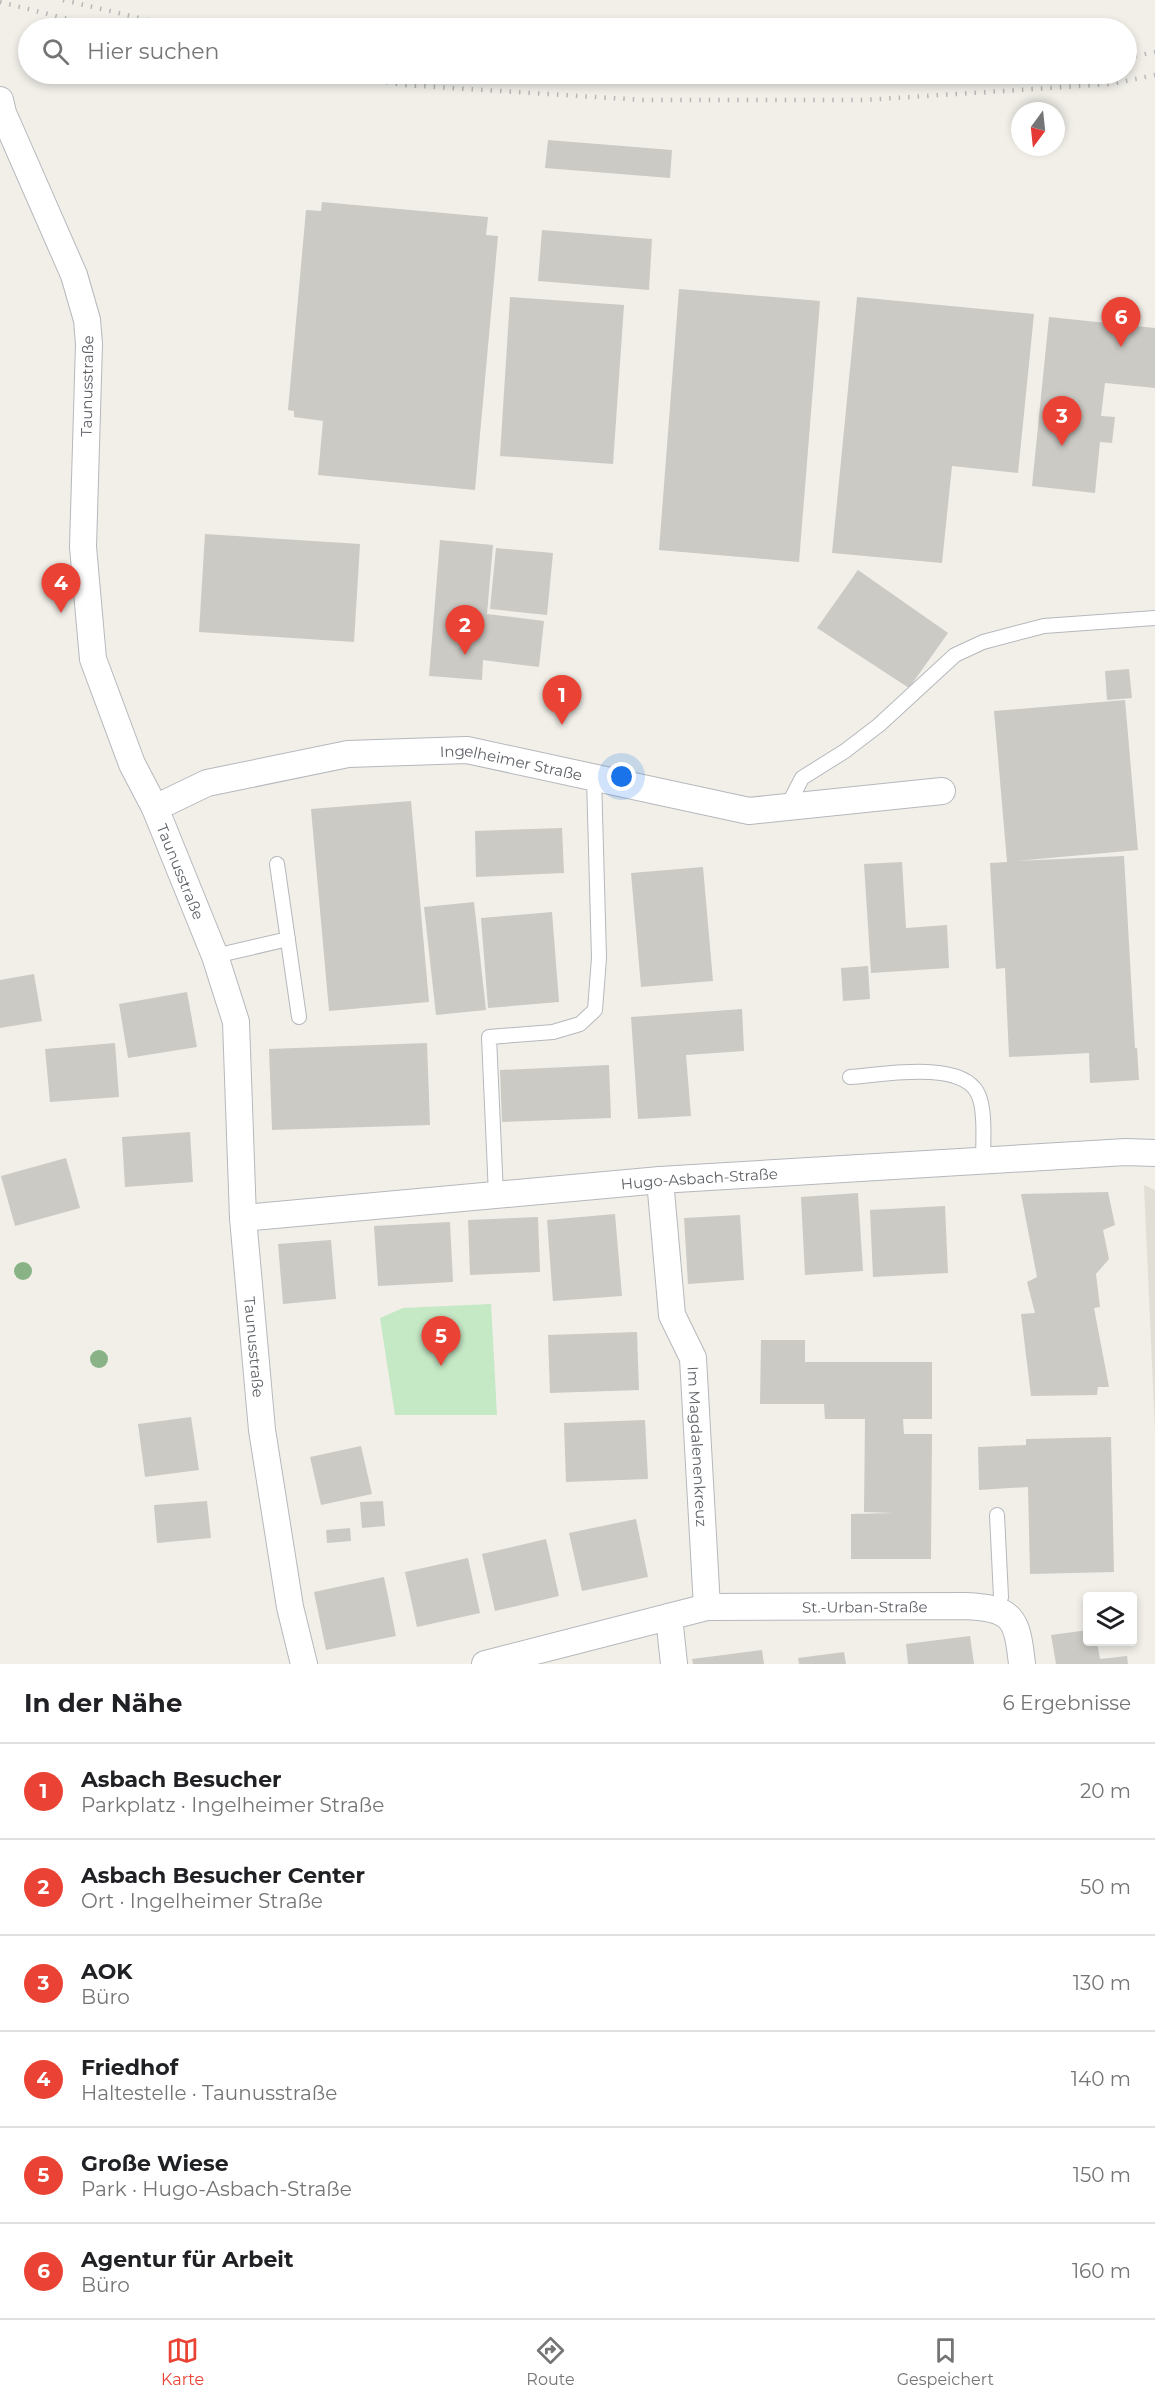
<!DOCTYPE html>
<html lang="de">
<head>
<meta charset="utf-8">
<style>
	:root { --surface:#fff; --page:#f2f2f2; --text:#202124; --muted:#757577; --line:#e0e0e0; --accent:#ea4335 }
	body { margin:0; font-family:Montserrat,sans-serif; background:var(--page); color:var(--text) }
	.controls { position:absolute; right:18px; bottom:18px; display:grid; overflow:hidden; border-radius:6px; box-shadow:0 3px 9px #0003 }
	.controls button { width:54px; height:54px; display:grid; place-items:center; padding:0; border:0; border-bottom:2px solid var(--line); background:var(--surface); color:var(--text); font:30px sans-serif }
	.compass { position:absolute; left:1011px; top:102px; width:54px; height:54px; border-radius:50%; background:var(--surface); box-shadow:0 3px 9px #0003; rotate:195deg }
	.you { position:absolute; left:622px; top:777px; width:21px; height:21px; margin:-15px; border:4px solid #fff; border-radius:50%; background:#1a73e8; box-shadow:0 0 0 9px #1a73e833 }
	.badge { display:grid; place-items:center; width:39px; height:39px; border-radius:50%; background:var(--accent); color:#fff; font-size:20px; font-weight:700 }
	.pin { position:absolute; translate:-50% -50px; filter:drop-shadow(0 2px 3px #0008) }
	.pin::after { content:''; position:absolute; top:32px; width:21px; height:18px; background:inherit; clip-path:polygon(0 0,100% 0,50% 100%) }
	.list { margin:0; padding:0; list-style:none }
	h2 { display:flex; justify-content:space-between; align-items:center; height:78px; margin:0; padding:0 24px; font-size:26px }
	h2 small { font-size:20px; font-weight:400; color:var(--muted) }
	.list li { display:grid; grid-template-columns:39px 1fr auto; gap:18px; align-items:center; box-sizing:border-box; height:96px; padding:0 24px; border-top:2px solid var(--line) }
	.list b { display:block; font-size:22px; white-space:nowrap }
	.list p { margin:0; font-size:20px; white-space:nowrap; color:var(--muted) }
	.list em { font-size:20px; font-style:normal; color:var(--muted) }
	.icon { flex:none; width:33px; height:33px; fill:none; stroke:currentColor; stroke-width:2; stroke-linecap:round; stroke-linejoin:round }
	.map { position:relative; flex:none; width:1155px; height:1664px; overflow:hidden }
	.search { position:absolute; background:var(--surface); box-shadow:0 3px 9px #0003; left:18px; right:18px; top:18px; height:66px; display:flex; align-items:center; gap:15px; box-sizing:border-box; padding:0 21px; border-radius:33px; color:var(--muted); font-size:22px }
	.sheet { height:654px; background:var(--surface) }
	nav { display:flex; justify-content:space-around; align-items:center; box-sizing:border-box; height:84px; border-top:2px solid var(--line); background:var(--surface); font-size:16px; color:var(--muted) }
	nav a { display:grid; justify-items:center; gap:3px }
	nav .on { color:var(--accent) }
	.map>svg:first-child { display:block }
</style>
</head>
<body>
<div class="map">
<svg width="1155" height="1664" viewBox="0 0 1155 1664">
	<rect width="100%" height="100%" fill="#f1efe8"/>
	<!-- education -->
	<polygon fill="#e1ded6" points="1144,1185 1155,1190 1155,1431"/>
	<!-- green -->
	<polygon fill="#c5e8c5" points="491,1304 497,1415 395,1415 380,1318 403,1308"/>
	<!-- building -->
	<g fill="#cccac5">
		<polygon points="548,140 672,150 670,178 545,168"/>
		<polygon points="322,202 488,217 486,235 498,236 475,490 318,475 323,421 294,417 294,411 288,410 306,210 321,211"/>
		<polygon points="542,230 652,239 649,290 538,281"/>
		<polygon points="679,289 820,301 799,562 659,550"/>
		<polygon points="510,297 624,305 613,464 500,456"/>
		<polygon points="857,297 1034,314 1018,473 952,466 942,563 832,553"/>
		<polygon points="1049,317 1155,328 1155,388 1105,383 1101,416 1115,417 1112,443 1100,442 1095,493 1032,486"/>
		<polygon points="205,534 360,544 354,642 199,632"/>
		<polygon points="440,540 493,545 487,614 544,621 539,667 483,660 482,680 429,676"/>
		<polygon points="496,548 553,553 547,615 490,609"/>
		<polygon points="858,570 948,633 909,688 817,628"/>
		<polygon points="1129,669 1132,698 1107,700 1105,671"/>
		<polygon points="1125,700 1138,850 1016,861 1124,856 1135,1048 1137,1048 1139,1080 1090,1083 1089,1053 1009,1057 1005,968 996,969 990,863 1007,862 994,711"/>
		<polygon points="411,801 429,1002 329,1011 311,809"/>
		<polygon points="562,828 564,873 476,877 475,831"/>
		<polygon points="902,862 906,928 947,925 949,968 871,973 864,864"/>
		<polygon points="703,867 713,981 641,987 631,873"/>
		<polygon points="474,902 486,1010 436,1015 424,907"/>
		<polygon points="552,912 559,1002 488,1008 481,918"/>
		<polygon points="868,966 870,999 843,1001 841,968"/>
		<polygon points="34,974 42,1021 0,1028 0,980"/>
		<polygon points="187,992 197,1047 128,1058 119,1004"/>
		<polygon points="742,1009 744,1051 686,1055 691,1116 638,1119 631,1017"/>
		<polygon points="115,1043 119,1097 50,1102 45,1049"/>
		<polygon points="427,1043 430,1125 272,1130 269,1049"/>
		<polygon points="609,1065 611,1118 502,1122 500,1070"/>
		<polygon points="190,1132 193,1182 125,1187 122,1137"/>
		<polygon points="66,1158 80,1208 15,1226 1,1176"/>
		<polygon points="1108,1192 1115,1225 1103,1230 1109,1259 1096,1274 1100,1307 1094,1308 1109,1387 1098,1387 1097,1395 1031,1396 1021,1314 1035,1313 1027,1282 1037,1277 1021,1194"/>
		<polygon points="858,1193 863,1271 805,1275 801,1197"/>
		<polygon points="945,1206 948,1273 873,1277 870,1210"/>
		<polygon points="615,1214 622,1296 553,1301 547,1220"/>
		<polygon points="740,1215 744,1280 688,1284 684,1218"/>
		<polygon points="538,1217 540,1272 470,1275 468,1220"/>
		<polygon points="450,1222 453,1282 378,1286 374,1226"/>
		<polygon points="331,1240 336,1299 283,1304 278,1244"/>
		<polygon points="637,1332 639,1390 550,1393 548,1335"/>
		<polygon points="761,1340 805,1340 805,1362 932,1362 932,1419 903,1419 904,1434 932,1434 931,1559 851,1559 851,1514 894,1513 864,1512 865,1419 825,1419 824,1404 760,1404"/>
		<polygon points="191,1417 199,1470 145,1477 138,1424"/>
		<polygon points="645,1420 648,1479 566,1482 564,1423"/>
		<polygon points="1111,1437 1114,1572 1030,1574 1028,1487 979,1490 978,1447 1026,1445 1026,1439"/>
		<polygon points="361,1446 372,1494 321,1505 310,1457"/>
		<polygon points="207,1501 211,1538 157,1543 154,1505"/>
		<polygon points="383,1501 385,1526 362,1528 360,1502"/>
		<polygon points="636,1519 648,1577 582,1591 569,1533"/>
		<polygon points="350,1528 351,1541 327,1543 326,1530"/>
		<polygon points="546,1539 559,1596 495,1611 482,1554"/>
		<polygon points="468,1558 480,1613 417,1627 405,1572"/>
		<polygon points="384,1577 396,1636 326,1650 314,1592"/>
		<polygon points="1088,1630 1088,1642 1097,1642 1100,1659 1127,1656 1128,1664 1056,1664 1051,1635"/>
		<polygon points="970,1636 974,1664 908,1664 906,1644"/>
		<polygon points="762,1650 764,1664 693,1664 692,1659"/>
		<polygon points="844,1652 846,1664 799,1664 798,1658"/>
	</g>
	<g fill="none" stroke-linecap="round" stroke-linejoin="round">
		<!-- lane casing -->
		<g stroke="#b5b8bc" stroke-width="16">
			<g id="lane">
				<polyline points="787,807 802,778 845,751 879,725 955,655 983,642 1044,626 1155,618"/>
				<polyline points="277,864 299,1017"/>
				<polyline points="215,956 288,939"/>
				<path d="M850 1077C881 1075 959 1060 977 1092 986 1107 983 1143 983 1161"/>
				<polyline points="496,1195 489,1037 553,1032 580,1024 595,1010 599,958 594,777"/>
				<polyline points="996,1610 1001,1597 997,1515"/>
			</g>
		</g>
		<!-- street casing -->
		<g stroke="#b5b8bc" stroke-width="28">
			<g id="street">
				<path id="s1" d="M0 100 3 113 74 275 87 320 89 344 83 547 93 659 132 764 155 808 215 956 236 1022 243 1218 262 1430 290 1607 304 1664"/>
				<path id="s2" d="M155 808 207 783 348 754 467 750 749 811 942 791"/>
				<path id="s3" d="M660 1180 672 1315 693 1358 707 1607"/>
				<path id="s4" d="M243 1218 660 1180 1126 1152 1155 1153"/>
				<polyline points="669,1617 674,1664"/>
				<path id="s5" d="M485 1664 707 1607 965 1606C1014 1608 1017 1619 1022 1664"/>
			</g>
		</g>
		<!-- lane -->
		<use href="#lane" stroke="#fff" stroke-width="14"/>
		<!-- street -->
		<use href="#street" stroke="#fff" stroke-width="26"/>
		<!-- rail -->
		<g stroke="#b6b7b8" stroke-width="4.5" stroke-dasharray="1.5 8" stroke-linecap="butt">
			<polyline points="63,0 182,28"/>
			<polyline points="0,2 104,28"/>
			<polyline points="1126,58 1155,52"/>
			<polyline points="330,74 404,85 643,100 864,100 1111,84 1155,75"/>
			<polyline points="509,74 643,78 892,74"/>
		</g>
	</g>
	<!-- trees -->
	<g fill="#89b387">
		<circle cx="23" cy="1271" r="9"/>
		<circle cx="99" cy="1359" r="9"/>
	</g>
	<g text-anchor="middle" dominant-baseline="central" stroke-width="5" stroke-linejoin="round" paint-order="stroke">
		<!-- street labels -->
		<g font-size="15" fill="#5f6368" stroke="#fff">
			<text transform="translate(87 386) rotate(-89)">Taunusstraße</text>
			<text stroke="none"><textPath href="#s2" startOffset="366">Ingelheimer Straße</textPath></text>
			<text stroke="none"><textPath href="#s1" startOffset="807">Taunusstraße</textPath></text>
			<text stroke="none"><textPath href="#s4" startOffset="458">Hugo-Asbach-Straße</textPath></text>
			<text stroke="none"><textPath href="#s1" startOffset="1293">Taunusstraße</textPath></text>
			<text stroke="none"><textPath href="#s3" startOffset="272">Im Magdalenenkreuz</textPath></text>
			<text stroke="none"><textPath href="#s5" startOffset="387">St.-Urban-Straße</textPath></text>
		</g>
	</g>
</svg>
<div class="controls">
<button><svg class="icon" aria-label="layers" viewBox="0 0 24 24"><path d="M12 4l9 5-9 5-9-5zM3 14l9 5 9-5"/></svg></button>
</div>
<svg class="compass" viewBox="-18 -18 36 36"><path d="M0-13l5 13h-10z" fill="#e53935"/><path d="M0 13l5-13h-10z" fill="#757577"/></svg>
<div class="you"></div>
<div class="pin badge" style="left:562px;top:725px">1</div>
<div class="pin badge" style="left:465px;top:655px">2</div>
<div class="pin badge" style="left:1062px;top:446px">3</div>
<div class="pin badge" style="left:61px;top:613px">4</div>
<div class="pin badge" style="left:441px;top:1366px">5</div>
<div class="pin badge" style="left:1121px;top:347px">6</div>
<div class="search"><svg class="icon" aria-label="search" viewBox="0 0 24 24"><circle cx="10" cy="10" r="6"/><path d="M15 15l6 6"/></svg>Hier suchen</div>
</div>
<section class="sheet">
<h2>In der Nähe<small>6 Ergebnisse</small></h2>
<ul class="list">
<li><span class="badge">1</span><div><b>Asbach Besucher</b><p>Parkplatz · Ingelheimer Straße</p></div><em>20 m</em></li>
<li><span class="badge">2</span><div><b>Asbach Besucher Center</b><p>Ort · Ingelheimer Straße</p></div><em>50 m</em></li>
<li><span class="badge">3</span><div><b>AOK</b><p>Büro</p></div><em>130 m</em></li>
<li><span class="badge">4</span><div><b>Friedhof</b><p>Haltestelle · Taunusstraße</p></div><em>140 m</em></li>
<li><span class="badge">5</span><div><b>Große Wiese</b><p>Park · Hugo-Asbach-Straße</p></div><em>150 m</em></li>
<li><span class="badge">6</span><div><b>Agentur für Arbeit</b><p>Büro</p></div><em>160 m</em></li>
</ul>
</section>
<nav>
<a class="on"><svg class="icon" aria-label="map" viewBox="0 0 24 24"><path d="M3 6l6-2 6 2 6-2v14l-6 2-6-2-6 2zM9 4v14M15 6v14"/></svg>Karte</a>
<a><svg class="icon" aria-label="directions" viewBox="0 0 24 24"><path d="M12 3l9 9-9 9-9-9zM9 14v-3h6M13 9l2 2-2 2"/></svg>Route</a>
<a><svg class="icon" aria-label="saved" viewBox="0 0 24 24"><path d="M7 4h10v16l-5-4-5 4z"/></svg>Gespeichert</a>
</nav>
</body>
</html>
